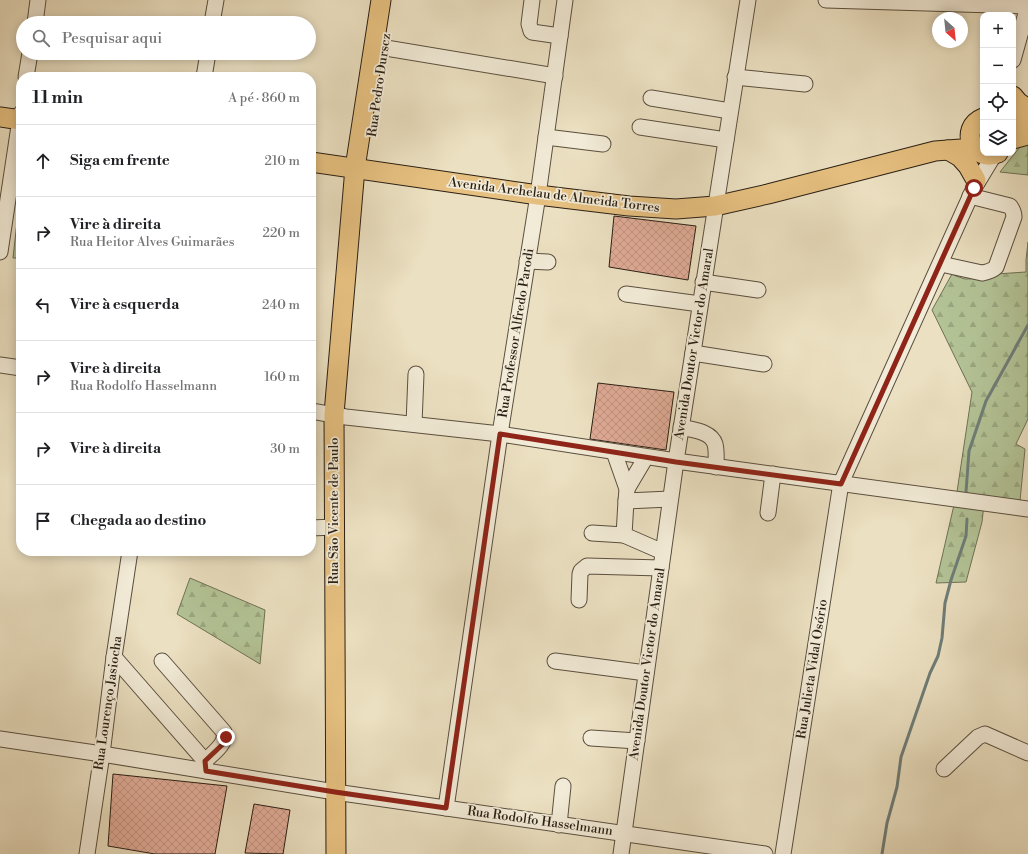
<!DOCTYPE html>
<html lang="pt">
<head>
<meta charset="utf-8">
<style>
	:root { --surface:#fff; --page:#f2f2f2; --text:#202124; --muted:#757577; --line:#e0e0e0 }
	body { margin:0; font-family:"Libre Bodoni",serif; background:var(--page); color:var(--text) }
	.controls { position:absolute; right:12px; top:12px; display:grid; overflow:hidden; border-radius:8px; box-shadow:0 2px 10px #0003 }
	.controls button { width:36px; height:36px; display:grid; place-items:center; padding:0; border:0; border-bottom:1px solid var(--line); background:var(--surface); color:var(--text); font:20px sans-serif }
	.compass { position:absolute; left:932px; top:12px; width:36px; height:36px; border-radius:50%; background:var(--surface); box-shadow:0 2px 10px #0003; rotate:153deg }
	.stop { position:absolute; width:12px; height:12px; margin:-9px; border:3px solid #8f2418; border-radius:50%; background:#fff }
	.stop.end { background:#8f2418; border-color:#fff; box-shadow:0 1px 4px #0008 }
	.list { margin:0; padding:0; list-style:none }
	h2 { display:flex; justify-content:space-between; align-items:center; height:52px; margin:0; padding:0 16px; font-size:17px }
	h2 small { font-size:13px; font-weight:400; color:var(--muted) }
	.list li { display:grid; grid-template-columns:26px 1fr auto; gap:12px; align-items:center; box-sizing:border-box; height:72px; padding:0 16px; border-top:1px solid var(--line) }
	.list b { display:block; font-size:15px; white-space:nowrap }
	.list p { margin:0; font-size:13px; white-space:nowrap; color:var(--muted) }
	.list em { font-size:13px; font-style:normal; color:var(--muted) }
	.icon { flex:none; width:22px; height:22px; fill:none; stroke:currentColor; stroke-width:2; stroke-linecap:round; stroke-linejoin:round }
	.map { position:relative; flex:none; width:1028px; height:854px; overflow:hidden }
	.search { position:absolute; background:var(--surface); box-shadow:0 2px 10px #0003; left:16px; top:16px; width:300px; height:44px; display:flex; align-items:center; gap:10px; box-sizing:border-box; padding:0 14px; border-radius:22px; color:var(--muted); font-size:15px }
	.panel { position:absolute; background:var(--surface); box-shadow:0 2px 10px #0003; left:16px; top:72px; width:300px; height:484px; border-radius:16px }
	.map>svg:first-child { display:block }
</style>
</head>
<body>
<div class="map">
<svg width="1028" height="854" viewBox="0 0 1028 854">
	<defs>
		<pattern id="forest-firs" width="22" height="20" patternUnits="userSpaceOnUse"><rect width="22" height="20" fill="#b3c396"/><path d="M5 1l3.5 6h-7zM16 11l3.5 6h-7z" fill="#9aa780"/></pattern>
		<pattern id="building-cross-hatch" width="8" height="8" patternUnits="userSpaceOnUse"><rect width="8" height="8" fill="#e0ab97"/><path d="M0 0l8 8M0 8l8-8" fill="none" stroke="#c09381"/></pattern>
	</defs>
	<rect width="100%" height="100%" fill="#ebe0c1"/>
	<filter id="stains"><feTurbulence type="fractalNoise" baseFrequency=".005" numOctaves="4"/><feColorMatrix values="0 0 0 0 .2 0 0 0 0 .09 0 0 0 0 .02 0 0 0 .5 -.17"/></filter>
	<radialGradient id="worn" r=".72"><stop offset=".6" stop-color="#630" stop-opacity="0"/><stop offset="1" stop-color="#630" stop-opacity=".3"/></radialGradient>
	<!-- forest -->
	<g fill="url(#forest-firs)" stroke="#6e7155">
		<polygon points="1028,142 1028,175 1000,172 1023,143"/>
		<polygon points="1028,242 1028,419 1016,444 1025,449 1020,501 985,496 982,522 966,582 936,583 957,492 972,392 932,310 952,274 956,276 965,279 987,278 996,274 1026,272 1026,260"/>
		<polygon points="190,578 265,610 260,664 177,614"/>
	</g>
	<!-- garden -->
	<polygon fill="#b3c396" stroke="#6e7155" points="21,186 21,258 13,258"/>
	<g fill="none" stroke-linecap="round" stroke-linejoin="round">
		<!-- stream -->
		<g stroke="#6e7d78" stroke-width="3">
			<polyline points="966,492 969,451 986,401 1028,325"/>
			<polyline points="882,854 887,823 897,787 901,757 930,673 938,656 942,638 945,603 951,580 966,536 967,519"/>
		</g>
	</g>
	<!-- building -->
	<g fill="url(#building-cross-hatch)" stroke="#2a1f14">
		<polygon points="614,216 696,226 688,280 609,267"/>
		<polygon points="598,383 674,392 666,450 590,439"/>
		<polygon points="113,774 227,786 215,854 155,854 108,846"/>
		<polygon points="254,804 290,810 283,854 245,853"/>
	</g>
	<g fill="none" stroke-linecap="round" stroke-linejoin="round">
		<!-- minor casing -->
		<g stroke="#5a4f3f" stroke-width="17">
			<g id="minor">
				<polyline points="532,0 529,24 531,31 532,32 560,36"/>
				<polyline points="826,0 1028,6"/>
				<polyline points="35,23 38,0"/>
				<polyline points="212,23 216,0"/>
				<polyline points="374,46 555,76"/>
				<polyline points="1013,60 1028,6"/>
				<polyline points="26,77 30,53"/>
				<polyline points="204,77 208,53"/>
				<polyline points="735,77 805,84"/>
				<polyline points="651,98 730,111"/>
				<polyline points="640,127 726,140"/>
				<polyline points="546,137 603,144"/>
				<polyline points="0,252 21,113"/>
				<polyline points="527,261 548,262"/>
				<path d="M941 264 982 273C988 272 992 271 996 267L1014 217C1014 212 1013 210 1010 206L970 196"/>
				<polyline points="703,282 758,290"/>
				<polyline points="626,294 700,304"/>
				<polyline points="693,353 764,364"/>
				<polyline points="0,365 21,368"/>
				<polyline points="311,411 346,417 500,434 676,461 1028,509"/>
				<polyline points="414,424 416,374"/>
				<path d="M681 427C692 430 711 431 715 444 717 451 716 460 716 467"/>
				<polyline points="614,452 627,489 626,501"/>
				<polyline points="627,489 646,457"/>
				<polyline points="768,513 773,474"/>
				<polyline points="311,528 334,527"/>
				<polyline points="592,533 624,535"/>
				<polyline points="663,552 624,535 626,501 670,499"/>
				<polyline points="579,600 580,574 581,571 587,566 661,568"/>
				<polyline points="114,657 205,761 206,771"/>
				<path d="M162 661 224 732C227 744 213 753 205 761"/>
				<polyline points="555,661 646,673"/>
				<polyline points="591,738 637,741"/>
				<polyline points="0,739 102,754 335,792 765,854"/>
				<polyline points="944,769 978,737 985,734 1028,753"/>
				<polyline points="446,808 500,434 538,195 565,0"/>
				<polyline points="559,825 563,786"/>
				<polyline points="87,854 102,754 114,657 130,551"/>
				<polyline points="621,854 676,461 748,0"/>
				<polyline points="783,854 841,483 974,188 994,155"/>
			</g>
		</g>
		<!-- major casing -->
		<g stroke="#2a1f14" stroke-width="21">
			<g id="major">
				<polyline points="1013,96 1018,102 1028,109"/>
				<polyline points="0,117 21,120"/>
				<path d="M983 118C958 128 973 164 998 153"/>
				<polyline points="1013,122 1028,119"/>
				<polyline points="1013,139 1028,135"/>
				<polyline points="948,150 960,157 968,166 976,180"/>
				<polyline points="311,162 538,195 629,206 676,209 715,206 768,194 935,151 974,148"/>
				<polyline points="336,854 334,414 355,168 381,0"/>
			</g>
		</g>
		<!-- minor -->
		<use href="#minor" stroke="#f2ebd7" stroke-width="15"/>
		<!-- major -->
		<use href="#major" stroke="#e6c080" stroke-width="19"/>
	</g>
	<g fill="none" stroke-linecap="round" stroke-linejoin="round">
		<!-- route -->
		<polyline stroke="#8f2418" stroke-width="5" points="226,737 223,744 205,761 206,771 335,792 446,808 500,434 676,462 841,484 974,188"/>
	</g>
	<g text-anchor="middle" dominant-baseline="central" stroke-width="3.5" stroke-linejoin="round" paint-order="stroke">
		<!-- street labels -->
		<g font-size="13" fill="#2a1f14" stroke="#f2ebd7">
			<text transform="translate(379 85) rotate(-82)">Rua Pedro Durscz</text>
			<text transform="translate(554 195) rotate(7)">Avenida Archelau de Almeida Torres</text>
			<text transform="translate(516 333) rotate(-81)">Rua Professor Alfredo Parodi</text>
			<text transform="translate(694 344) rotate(-81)">Avenida Doutor Victor do Amaral</text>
			<text transform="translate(334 511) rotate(-90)">Rua São Vicente de Paulo</text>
			<text transform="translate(647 664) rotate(-82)">Avenida Doutor Victor do Amaral</text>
			<text transform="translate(812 669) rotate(-81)">Rua Julieta Vidal Osório</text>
			<text transform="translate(108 703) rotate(-82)">Rua Lourenço Jasiocha</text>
			<text transform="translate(540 821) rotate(8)">Rua Rodolfo Hasselmann</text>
		</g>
	</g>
	<rect width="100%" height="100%" filter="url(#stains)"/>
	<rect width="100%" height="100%" fill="url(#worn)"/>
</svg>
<div class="controls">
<button>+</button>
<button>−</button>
<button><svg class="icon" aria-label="locate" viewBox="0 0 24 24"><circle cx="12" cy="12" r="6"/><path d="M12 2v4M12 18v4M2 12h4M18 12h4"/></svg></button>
<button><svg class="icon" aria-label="layers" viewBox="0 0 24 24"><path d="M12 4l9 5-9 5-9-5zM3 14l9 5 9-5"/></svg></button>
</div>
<svg class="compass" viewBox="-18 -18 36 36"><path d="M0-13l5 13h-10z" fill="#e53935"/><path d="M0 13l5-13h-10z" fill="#757577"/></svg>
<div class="stop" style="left:974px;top:188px"></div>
<div class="stop end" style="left:226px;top:737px"></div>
<div class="search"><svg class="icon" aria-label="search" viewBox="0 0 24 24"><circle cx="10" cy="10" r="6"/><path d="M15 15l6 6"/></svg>Pesquisar aqui</div>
<section class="panel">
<h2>11 min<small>A pé · 860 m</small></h2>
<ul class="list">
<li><svg class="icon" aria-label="ahead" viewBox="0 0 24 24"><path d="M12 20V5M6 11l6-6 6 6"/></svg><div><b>Siga em frente</b></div><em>210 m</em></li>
<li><svg class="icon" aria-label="right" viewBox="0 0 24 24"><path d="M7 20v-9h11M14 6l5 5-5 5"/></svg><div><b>Vire à direita</b><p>Rua Heitor Alves Guimarães</p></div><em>220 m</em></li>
<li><svg class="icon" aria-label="left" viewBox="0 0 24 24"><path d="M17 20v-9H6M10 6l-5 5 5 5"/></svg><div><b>Vire à esquerda</b></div><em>240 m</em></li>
<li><svg class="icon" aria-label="right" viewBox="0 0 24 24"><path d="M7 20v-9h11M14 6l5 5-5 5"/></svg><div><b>Vire à direita</b><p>Rua Rodolfo Hasselmann</p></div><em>160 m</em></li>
<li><svg class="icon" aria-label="right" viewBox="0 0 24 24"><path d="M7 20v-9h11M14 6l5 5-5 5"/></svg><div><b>Vire à direita</b></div><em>30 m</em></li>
<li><svg class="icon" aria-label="arrive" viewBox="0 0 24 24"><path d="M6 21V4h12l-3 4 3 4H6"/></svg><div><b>Chegada ao destino</b></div></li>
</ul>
</section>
</div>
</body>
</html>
